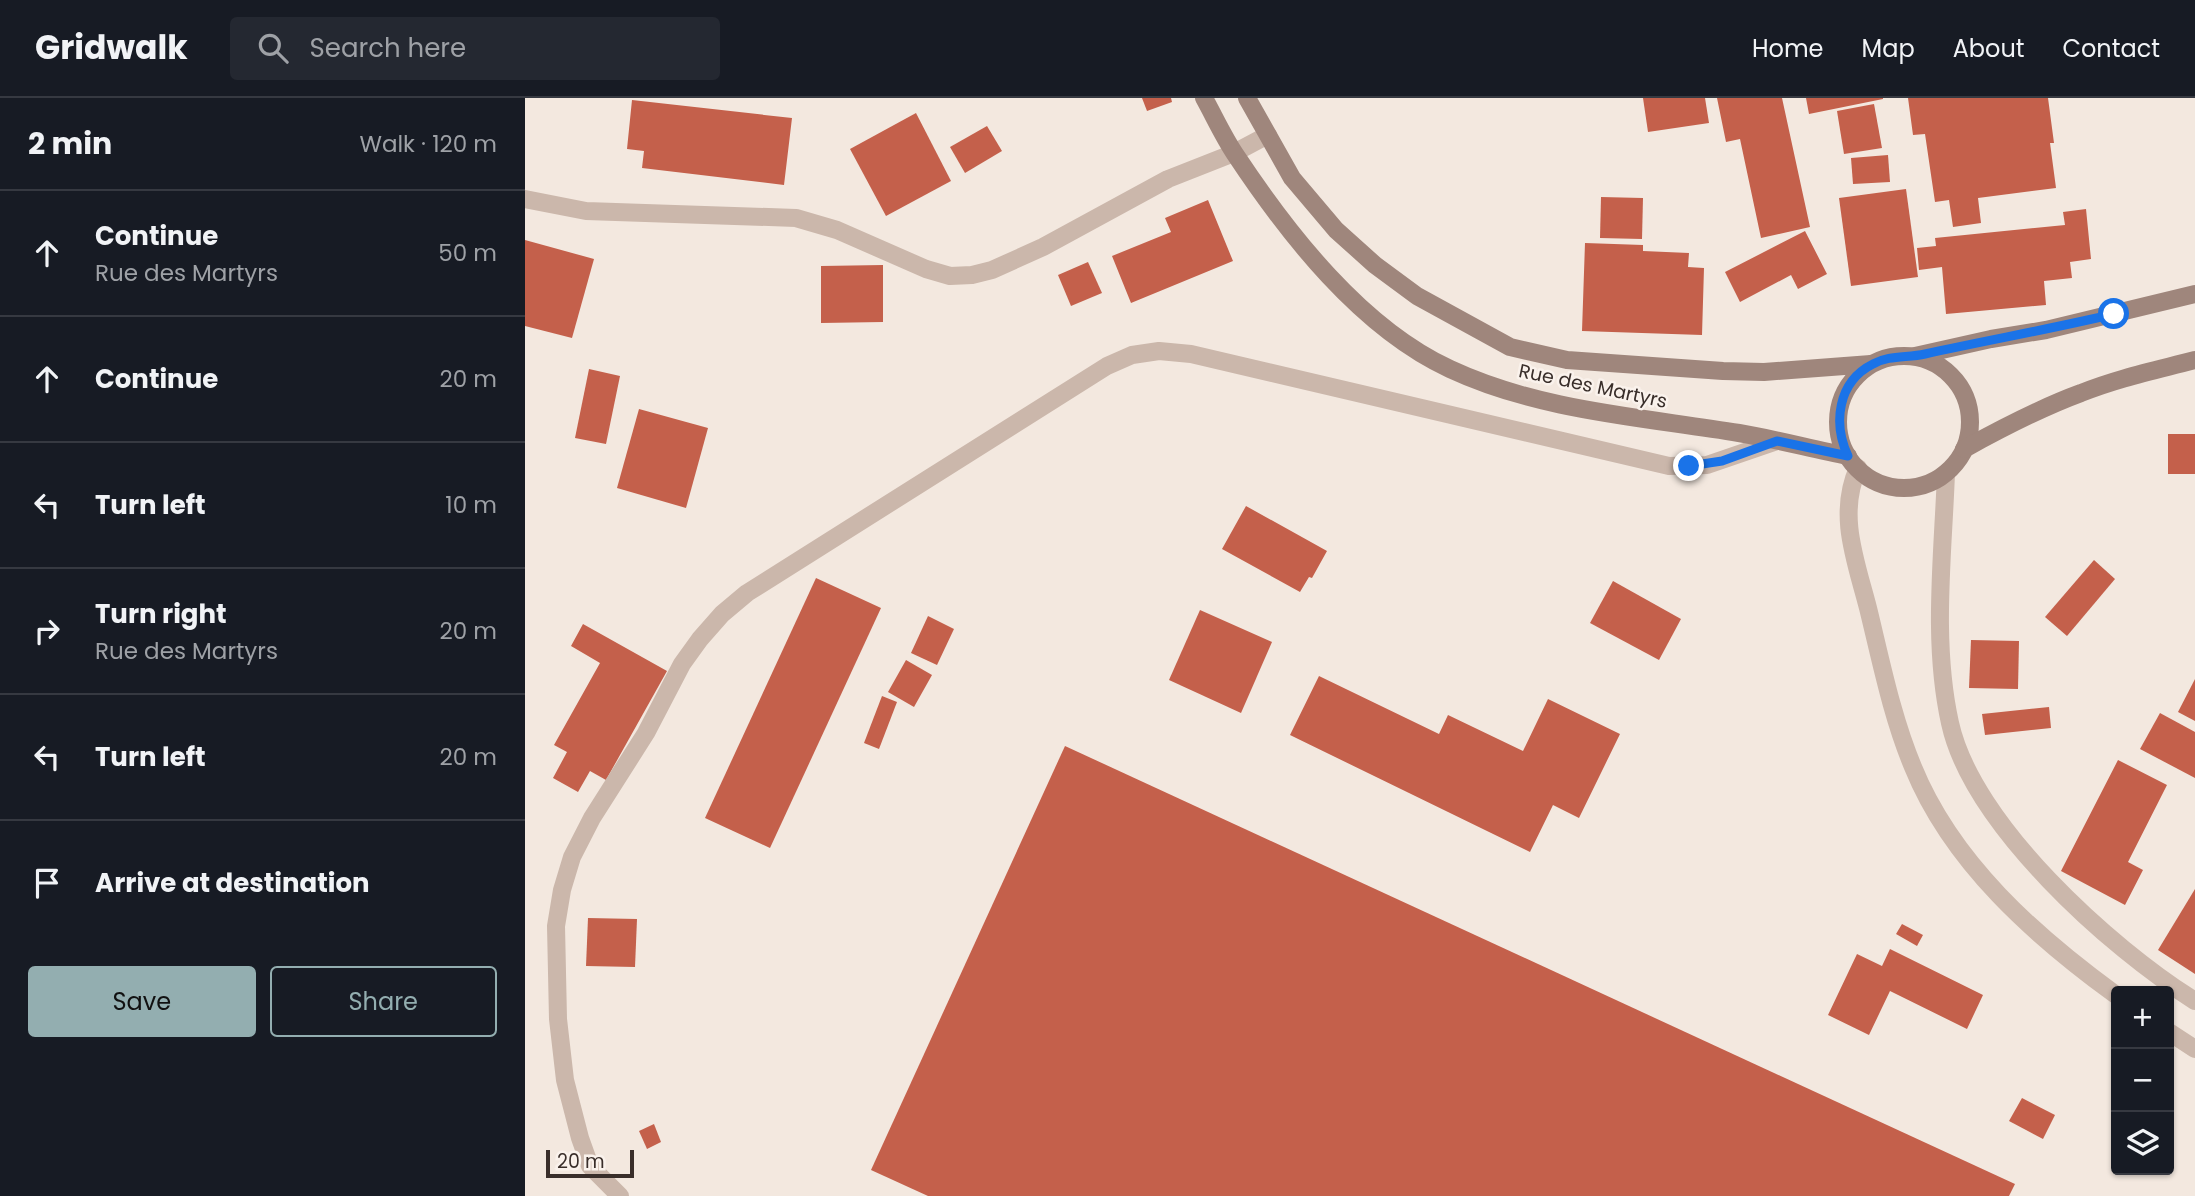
<!DOCTYPE html>
<html lang="en">
<head>
<meta charset="utf-8">
<style>
	:root { --surface:#171b24; --page:#242831; --text:#f1f3f6; --muted:#9ea1a6; --line:#363941; --accent:#93aeb0 }
	body { margin:0; font-family:Poppins,sans-serif; background:var(--page); color:var(--text) }
	.controls { position:absolute; right:21px; bottom:21px; display:grid; overflow:hidden; border-radius:7px; box-shadow:0 2px 5px #0004 }
	.controls button { width:63px; height:63px; display:grid; place-items:center; padding:0; border:0; border-bottom:2px solid var(--line); background:var(--surface); color:var(--text); font:35px sans-serif }
	.scale { position:absolute; left:21px; bottom:18px; width:88px; box-sizing:border-box; padding-left:7px; border:4px solid #392e2a; border-top:0; font-size:19px; line-height:24px; white-space:nowrap; color:#392e2a; -webkit-text-stroke:5px #faf2ec; paint-order:stroke }
	.stop { position:absolute; width:21px; height:21px; margin:-16px; border:5px solid #1a73e8; border-radius:50%; background:#fff }
	.stop.end { background:#1a73e8; border-color:#fff; box-shadow:0 2px 7px #0008 }
	.list { margin:0; padding:0; list-style:none }
	h2 { display:flex; justify-content:space-between; align-items:center; height:91px; margin:0; padding:0 28px; font-size:30px }
	h2 small { font-size:23px; font-weight:400; color:var(--muted) }
	.list li { display:grid; grid-template-columns:46px 1fr auto; gap:21px; align-items:center; box-sizing:border-box; height:126px; padding:0 28px; border-top:2px solid var(--line) }
	.list b { display:block; font-size:26px; white-space:nowrap }
	.list p { margin:0; font-size:23px; white-space:nowrap; color:var(--muted) }
	.list em { font-size:23px; font-style:normal; color:var(--muted) }
	.actions { display:flex; gap:14px; padding:21px 28px }
	.actions a { flex:1; padding:16px 0; border:2px solid var(--accent); border-radius:7px; text-align:center; font-size:24px; color:var(--accent) }
	.actions .main { background:var(--accent); color:#111 }
	.icon { flex:none; width:38px; height:38px; fill:none; stroke:currentColor; stroke-width:2; stroke-linecap:round; stroke-linejoin:round }
	.map { position:relative; flex:none; width:1670px; height:1098px; overflow:hidden }
	header { display:flex; align-items:center; gap:42px; box-sizing:border-box; height:98px; padding:0 35px; background:var(--surface); border-bottom:2px solid var(--line) }
	header strong { font-size:33px }
	nav { display:flex; gap:38px; margin-inline-start:auto; font-size:24px }
	.search { width:490px; height:63px; background:var(--page); display:flex; align-items:center; gap:18px; box-sizing:border-box; padding:0 24px; border-radius:7px; color:var(--muted); font-size:26px }
	main { display:flex }
	aside { flex:1; background:var(--surface) }
	.map>svg:first-child { display:block }
</style>
</head>
<body>
<header>
<strong>Gridwalk</strong>
<div class="search"><svg class="icon" aria-label="search" viewBox="0 0 24 24"><circle cx="10" cy="10" r="6"/><path d="M15 15l6 6"/></svg>Search here</div>
<nav><a>Home</a><a>Map</a><a>About</a><a>Contact</a></nav>
</header>
<main>
<aside>
<h2>2 min<small>Walk · 120 m</small></h2>
<ul class="list">
<li><svg class="icon" aria-label="ahead" viewBox="0 0 24 24"><path d="M12 20V5M6 11l6-6 6 6"/></svg><div><b>Continue</b><p>Rue des Martyrs</p></div><em>50 m</em></li>
<li><svg class="icon" aria-label="ahead" viewBox="0 0 24 24"><path d="M12 20V5M6 11l6-6 6 6"/></svg><div><b>Continue</b></div><em>20 m</em></li>
<li><svg class="icon" aria-label="left" viewBox="0 0 24 24"><path d="M17 20v-9H6M10 6l-5 5 5 5"/></svg><div><b>Turn left</b></div><em>10 m</em></li>
<li><svg class="icon" aria-label="right" viewBox="0 0 24 24"><path d="M7 20v-9h11M14 6l5 5-5 5"/></svg><div><b>Turn right</b><p>Rue des Martyrs</p></div><em>20 m</em></li>
<li><svg class="icon" aria-label="left" viewBox="0 0 24 24"><path d="M17 20v-9H6M10 6l-5 5 5 5"/></svg><div><b>Turn left</b></div><em>20 m</em></li>
<li><svg class="icon" aria-label="arrive" viewBox="0 0 24 24"><path d="M6 21V4h12l-3 4 3 4H6"/></svg><div><b>Arrive at destination</b></div></li>
</ul>
<div class="actions"><a class="main">Save</a><a>Share</a></div>
</aside>
<div class="map">
<svg width="1670" height="1098" viewBox="0 0 1670 1098">
	<rect width="100%" height="100%" fill="#f3e8df"/>
	<!-- building -->
	<g fill="#c4604b">
		<polygon points="617,0 646,0 647,4 622,13"/>
		<polygon points="1118,0 1180,0 1184,25 1123,34"/>
		<polygon points="1192,0 1257,0 1285,129 1236,140 1215,41 1201,44"/>
		<polygon points="1281,0 1358,0 1358,1 1284,16"/>
		<polygon points="1383,0 1523,0 1529,45 1525,45 1531,90 1453,100 1456,125 1428,129 1424,102 1410,104 1400,36 1388,37"/>
		<polygon points="107,2 267,20 259,87 117,70 119,53 102,51"/>
		<polygon points="1349,6 1357,50 1319,56 1312,13"/>
		<polygon points="391,15 426,83 361,118 325,51"/>
		<polygon points="462,28 477,53 440,75 425,49"/>
		<polygon points="1363,57 1365,84 1328,86 1326,60"/>
		<polygon points="1381,91 1393,179 1326,188 1314,100"/>
		<polygon points="1076,99 1118,100 1117,141 1075,140"/>
		<polygon points="683,102 708,163 606,205 587,158 646,134 640,120"/>
		<polygon points="1561,111 1566,161 1545,164 1547,180 1519,183 1521,207 1421,216 1417,169 1394,172 1392,150 1411,148 1410,140 1540,127 1538,114"/>
		<polygon points="1280,133 1302,176 1273,191 1266,177 1215,204 1200,174"/>
		<polygon points="0,142 69,161 47,240 0,228"/>
		<polygon points="1060,145 1118,147 1118,153 1164,155 1163,169 1179,170 1177,237 1057,233"/>
		<polygon points="563,164 577,195 546,208 533,177"/>
		<polygon points="358,167 358,224 296,225 296,168"/>
		<polygon points="64,271 95,278 81,346 50,340"/>
		<polygon points="114,311 183,330 161,410 92,390"/>
		<rect x="1643" y="336" width="27" height="40"/>
		<polygon points="721,408 802,453 787,480 784,479 775,494 697,451"/>
		<polygon points="1569,462 1590,481 1542,538 1520,519"/>
		<polygon points="291,480 356,510 245,750 180,720"/>
		<polygon points="1088,483 1156,521 1134,562 1065,525"/>
		<polygon points="675,512 747,544 716,615 644,582"/>
		<polygon points="403,518 429,531 412,567 386,555"/>
		<polygon points="58,526 142,573 81,682 65,673 53,694 28,680 42,654 29,647 75,565 46,548"/>
		<polygon points="1446,542 1494,543 1493,591 1444,590"/>
		<polygon points="381,562 407,577 389,609 363,594"/>
		<polygon points="794,578 914,636 923,617 998,653 1023,601 1095,636 1054,720 1028,707 1005,754 765,637"/>
		<polygon points="1670,581 1670,623 1653,614"/>
		<polygon points="357,598 372,604 354,651 339,645"/>
		<polygon points="1524,609 1526,630 1460,637 1457,616"/>
		<polygon points="1635,615 1670,634 1670,680 1615,651"/>
		<polygon points="540,648 1490,1086 1484,1098 403,1098 346,1072"/>
		<polygon points="1593,662 1642,687 1603,764 1618,772 1600,807 1536,773"/>
		<polygon points="1670,791 1670,876 1633,852"/>
		<polygon points="63,820 112,821 110,869 61,868"/>
		<polygon points="1377,826 1398,837 1392,848 1371,836"/>
		<polygon points="1365,851 1458,897 1442,931 1365,893 1344,937 1303,917 1332,856 1357,868"/>
		<polygon points="1497,1000 1530,1017 1518,1041 1484,1023"/>
		<polygon points="129,1026 136,1044 122,1051 114,1033"/>
	</g>
	<g fill="none" stroke-linecap="round" stroke-linejoin="round">
		<!-- minor -->
		<g stroke="#cbb7ab" stroke-width="18">
			<polyline points="0,101 61,113 271,120 312,132 401,171 425,178 447,177 467,172 518,149 643,81 709,55 743,37"/>
			<polyline points="95,1098 65,1068 55,1040 40,982 33,921 31,828 37,792 47,759 67,720 121,635 157,566 175,541 197,516 222,495 582,268 607,257 634,253 666,256 1144,368 1182,367 1252,343"/>
		</g>
		<!-- tertiary -->
		<g stroke="#cbb7ab" stroke-width="18">
			<path d="M1333 370C1312 417 1331 463 1343 510 1356 563 1367 619 1388 669 1427 765 1510 838 1591 897"/>
			<path d="M1421 375C1418 457 1407 544 1425 625 1447 726 1585 850 1670 903"/>
			<polyline points="1644,934 1670,951"/>
		</g>
		<!-- secondary -->
		<g stroke="#9f867c" stroke-width="18">
			<path d="M679 0C689 18 698 38 710 56 763 136 836 230 925 271 1015 313 1117 319 1214 335 1250 341 1287 351 1323 358"/>
			<polyline points="722,0 767,80 811,132 850,167 892,198 985,249 1042,262 1198,273 1239,274 1346,266"/>
			<polyline points="1390,258 1466,241 1521,232 1670,196"/>
			<circle cx="1379" cy="324" r="66"/>
			<path d="M1439 351C1477 330 1515 310 1556 295 1593 280 1632 272 1670 262"/>
		</g>
	</g>
	<g fill="none" stroke-linecap="round" stroke-linejoin="round">
		<!-- route -->
		<path stroke="#1a73e8" stroke-width="9" d="M1164 368 1197 363 1252 343 1323 358C1308 326 1312 284 1348 266 1364 257 1382 260 1400 256 1463 242 1526 231 1589 216"/>
	</g>
	<g text-anchor="middle" dominant-baseline="central" stroke-width="5" stroke-linejoin="round" paint-order="stroke">
		<!-- street labels -->
		<g font-size="19" fill="#392e2a" stroke="#faf2ec">
			<text transform="translate(1068 288) rotate(12)">Rue des Martyrs</text>
		</g>
	</g>
</svg>
<div class="controls">
<button>+</button>
<button>−</button>
<button><svg class="icon" aria-label="layers" viewBox="0 0 24 24"><path d="M12 4l9 5-9 5-9-5zM3 14l9 5 9-5"/></svg></button>
</div>
<div class="scale">20 m</div>
<div class="stop" style="left:1589px;top:216px"></div>
<div class="stop end" style="left:1164px;top:368px"></div>
</div>
</main>
</body>
</html>
